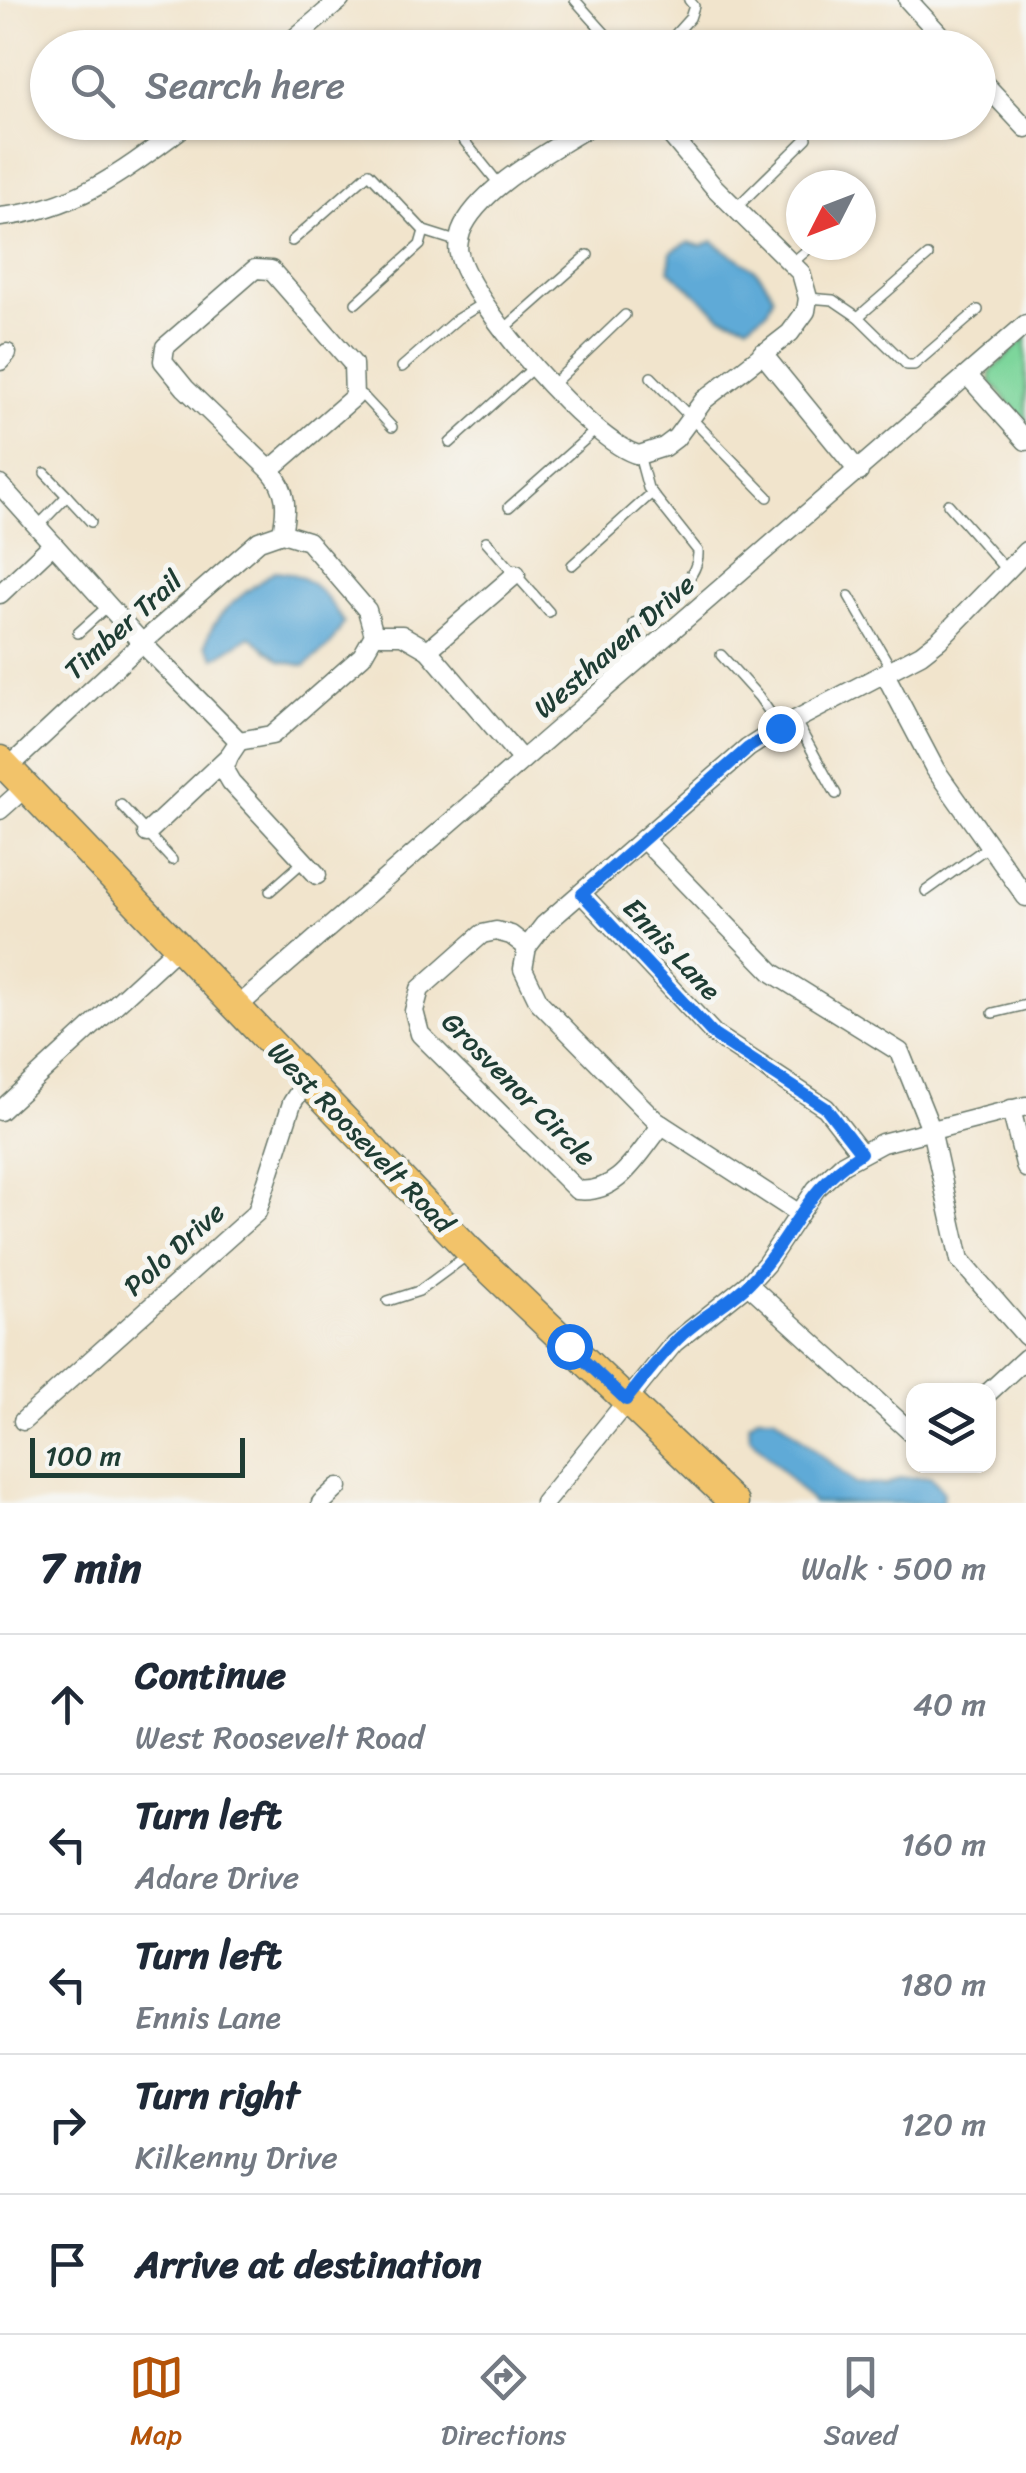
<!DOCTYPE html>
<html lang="en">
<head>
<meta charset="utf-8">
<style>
	:root { --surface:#fff; --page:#f6f6f7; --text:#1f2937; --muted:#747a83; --line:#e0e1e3; --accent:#b45309 }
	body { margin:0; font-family:Sriracha,sans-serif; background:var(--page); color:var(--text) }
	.controls { position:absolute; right:30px; bottom:30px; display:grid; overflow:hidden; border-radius:20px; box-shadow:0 2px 8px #0004 }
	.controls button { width:90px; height:90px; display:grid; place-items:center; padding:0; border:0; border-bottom:2px solid var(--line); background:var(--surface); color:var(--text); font:50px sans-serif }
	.compass { position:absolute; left:786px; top:170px; width:90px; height:90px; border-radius:50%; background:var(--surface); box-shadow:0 2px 8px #0004; rotate:228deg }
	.scale { position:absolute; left:30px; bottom:25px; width:215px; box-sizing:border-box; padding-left:10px; border:5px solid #1f3d34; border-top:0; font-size:28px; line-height:35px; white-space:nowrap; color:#1f3d34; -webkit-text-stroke:8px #f6f6f2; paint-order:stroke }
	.stop { position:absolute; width:30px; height:30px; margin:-22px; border:8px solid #1a73e8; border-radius:50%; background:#fff }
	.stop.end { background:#1a73e8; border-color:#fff; box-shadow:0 2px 10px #0008 }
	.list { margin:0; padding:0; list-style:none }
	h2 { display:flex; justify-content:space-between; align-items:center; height:130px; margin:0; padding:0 40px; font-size:42px }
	h2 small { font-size:32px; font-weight:400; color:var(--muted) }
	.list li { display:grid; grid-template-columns:65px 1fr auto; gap:30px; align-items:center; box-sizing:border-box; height:140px; padding:0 40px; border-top:2px solid var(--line) }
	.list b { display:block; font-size:38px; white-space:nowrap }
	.list p { margin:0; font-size:32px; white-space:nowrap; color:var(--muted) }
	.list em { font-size:32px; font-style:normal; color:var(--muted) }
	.icon { flex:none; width:55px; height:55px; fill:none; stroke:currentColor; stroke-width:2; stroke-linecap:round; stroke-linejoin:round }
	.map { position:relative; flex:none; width:1026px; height:1503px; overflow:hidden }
	.search { position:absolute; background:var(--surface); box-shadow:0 2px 8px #0004; left:30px; right:30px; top:30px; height:110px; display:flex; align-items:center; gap:25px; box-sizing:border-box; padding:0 35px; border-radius:55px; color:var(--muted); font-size:38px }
	.sheet { height:830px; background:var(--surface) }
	nav { display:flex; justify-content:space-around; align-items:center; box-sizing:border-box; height:140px; border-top:2px solid var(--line); background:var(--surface); font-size:28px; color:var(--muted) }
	nav a { display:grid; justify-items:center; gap:5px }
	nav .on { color:var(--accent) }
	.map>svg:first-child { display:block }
</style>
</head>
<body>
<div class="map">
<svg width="1026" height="1503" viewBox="0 0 1026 1503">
	<rect width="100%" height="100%" fill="#f6f6f2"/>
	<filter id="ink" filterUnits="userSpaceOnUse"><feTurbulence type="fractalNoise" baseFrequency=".01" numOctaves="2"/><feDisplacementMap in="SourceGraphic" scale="20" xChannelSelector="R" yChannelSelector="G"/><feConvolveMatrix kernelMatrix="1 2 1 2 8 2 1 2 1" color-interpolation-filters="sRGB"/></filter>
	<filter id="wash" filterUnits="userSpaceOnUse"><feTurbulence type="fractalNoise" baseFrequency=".0048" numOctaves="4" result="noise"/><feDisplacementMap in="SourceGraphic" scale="40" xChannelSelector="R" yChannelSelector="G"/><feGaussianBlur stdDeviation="2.25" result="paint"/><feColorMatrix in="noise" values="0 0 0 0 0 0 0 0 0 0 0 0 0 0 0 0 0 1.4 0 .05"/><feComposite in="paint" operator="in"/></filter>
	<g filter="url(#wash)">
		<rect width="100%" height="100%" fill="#f1e4cc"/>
		<!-- green -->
		<polygon fill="#7dd69b" stroke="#4e8a68" stroke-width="2.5" points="1026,337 1026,423 991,382 990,372"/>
		<!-- water -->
		<g fill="#5eaad7" stroke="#3e7486" stroke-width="2.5">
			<path d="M713 241C738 263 758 261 773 297L767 311 748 324 721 316 669 270 671 252 688 242 701 246Z"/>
			<path d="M274 571C310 573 326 594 344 623L330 645 305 666 281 661 250 636 215 658 206 645C212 611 249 591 274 571Z"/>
			<polygon points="758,1416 775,1416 855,1484 885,1485 900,1478 931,1477 943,1491 942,1503 813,1503 750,1437 749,1424"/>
		</g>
	</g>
	<g filter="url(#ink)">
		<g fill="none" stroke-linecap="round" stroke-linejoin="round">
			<!-- lane casing -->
			<g stroke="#687769" stroke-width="12">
				<g id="lane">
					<polyline points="575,0 618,48"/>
					<polyline points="663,48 690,18 694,6 689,0"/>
					<polyline points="449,122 499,184"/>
					<polyline points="680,147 708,122"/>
					<polyline points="737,207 807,138"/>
					<polyline points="292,241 369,173 424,231 459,242"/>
					<polyline points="792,263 813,245"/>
					<polyline points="808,298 833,300 858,317 907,365 914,365 978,310"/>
					<polyline points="356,303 420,245 424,231"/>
					<polyline points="858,317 928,256"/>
					<polyline points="503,330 588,255"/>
					<polyline points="402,367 457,319 483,303"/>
					<polyline points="651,377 768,497"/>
					<polyline points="552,385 625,315"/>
					<polyline points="355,391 363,396 392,427"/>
					<polyline points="450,443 534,367"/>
					<polyline points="45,473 67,496"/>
					<polyline points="948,504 1007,571"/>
					<polyline points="509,507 597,429"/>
					<polyline points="38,526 67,496 91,522"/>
					<polyline points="486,541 549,612"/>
					<polyline points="572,565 652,493"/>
					<polyline points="849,596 892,670"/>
					<path d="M634 624C657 606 700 583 698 551L648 488 639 455"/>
					<polyline points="78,633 109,605"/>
					<polyline points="721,655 759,697 780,727"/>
					<polyline points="795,720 836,794"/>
					<polyline points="121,805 172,860"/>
					<polyline points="270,891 304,861"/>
					<polyline points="926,891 989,846"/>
					<polyline points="993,1013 1026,1005"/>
					<polyline points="388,1301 419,1291 469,1254"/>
				</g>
			</g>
			<!-- street casing -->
			<g stroke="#687769" stroke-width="21">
				<g id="street">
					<polyline points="908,0 952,48"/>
					<polyline points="283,48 340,0"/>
					<polyline points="978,77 1026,128"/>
					<path d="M596 122C557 148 478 187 461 232 459 239 457 248 459 254 470 303 592 444 639 455L664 447 676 438 704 400 790 333 806 311 808 298 801 273 714 187 660 122"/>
					<path d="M0 217C79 209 128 168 190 122"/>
					<polyline points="762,353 859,472"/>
					<polyline points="0,361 7,353"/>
					<polyline points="968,376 1026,441"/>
					<path d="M270 470 185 388 163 361 165 347 255 269 271 270 353 364 354 397 270 470C288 491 287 508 282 533"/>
					<polyline points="0,485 142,643 239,741 229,756 147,833"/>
					<polyline points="0,594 53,544"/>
					<polyline points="374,635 402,635 428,650 516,574"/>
					<polyline points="428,650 522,760"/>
					<polyline points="885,674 935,769 1026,897"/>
					<polyline points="229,756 224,770 231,782 317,875"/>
					<polyline points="8,768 142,643 259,541 282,533 308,541 367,610 374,635 362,656 272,735 239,741"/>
					<polyline points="0,810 26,787"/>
					<polyline points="643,839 773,973 900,1052 931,1129 960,1260 1026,1336"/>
					<polyline points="582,894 715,1035 826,1108 861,1153"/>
					<path d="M527 947 511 935 496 931 482 934 420 989 414 1011 420 1034 577 1190C619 1195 638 1154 662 1125"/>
					<polyline points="236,1008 1026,324"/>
					<polyline points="1011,1109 1026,1168"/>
					<polyline points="0,1111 178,947"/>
					<polyline points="798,1213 656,1121 539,1002 523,969 527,947 544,925 748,748 776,730 921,654 939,640 1026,551"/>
					<polyline points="748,1284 914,1435"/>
					<polyline points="988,1393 1026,1358"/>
					<polyline points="23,1421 257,1212 292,1103 306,1081"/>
					<polyline points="321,1503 338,1487"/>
					<polyline points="544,1503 674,1343 748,1284 766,1264 816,1189 843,1164 882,1143 1026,1106"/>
				</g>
			</g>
			<!-- primary casing -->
			<g stroke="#687769" stroke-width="31">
				<polyline id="primary" points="0,760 466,1247 734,1503"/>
			</g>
			<!-- lane -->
			<use href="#lane" stroke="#fff" stroke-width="9"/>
			<!-- street -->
			<use href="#street" stroke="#fff" stroke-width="18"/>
			<!-- primary -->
			<use href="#primary" stroke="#f2c36a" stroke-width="28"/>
		</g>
	</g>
	<g fill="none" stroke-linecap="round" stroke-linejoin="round" filter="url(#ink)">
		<!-- route -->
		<path stroke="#1a73e8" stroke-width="12" d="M569 1346 626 1400C644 1378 661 1354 682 1335 703 1315 730 1303 750 1282 794 1237 803 1189 861 1153L826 1108 714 1035 582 894 748 748 780 728"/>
	</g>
	<g text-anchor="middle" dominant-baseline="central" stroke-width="10" stroke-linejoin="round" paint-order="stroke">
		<!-- street labels -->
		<g font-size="28" fill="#1f3d34" stroke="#f6f6f2">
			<text transform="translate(123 625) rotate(-42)">Timber Trail</text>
			<text transform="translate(614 646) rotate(-41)">Westhaven Drive</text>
			<text transform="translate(672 949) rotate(47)">Ennis Lane</text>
			<text transform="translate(519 1089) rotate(45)">Grosvenor Circle</text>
			<text transform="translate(361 1137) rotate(46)">West Roosevelt Road</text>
			<text transform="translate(174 1249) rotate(-42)">Polo Drive</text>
		</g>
	</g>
</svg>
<div class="controls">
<button><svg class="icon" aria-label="layers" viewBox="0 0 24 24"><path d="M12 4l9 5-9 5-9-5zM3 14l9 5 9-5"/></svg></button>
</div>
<svg class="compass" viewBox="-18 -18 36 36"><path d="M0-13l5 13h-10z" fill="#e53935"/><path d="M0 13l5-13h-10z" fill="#747a83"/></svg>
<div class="scale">100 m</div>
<div class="stop" style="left:569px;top:1346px"></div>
<div class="stop end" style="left:780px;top:728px"></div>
<div class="search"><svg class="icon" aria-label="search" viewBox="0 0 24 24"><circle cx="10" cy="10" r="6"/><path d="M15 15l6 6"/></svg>Search here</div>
</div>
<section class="sheet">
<h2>7 min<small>Walk · 500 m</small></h2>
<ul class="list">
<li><svg class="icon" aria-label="ahead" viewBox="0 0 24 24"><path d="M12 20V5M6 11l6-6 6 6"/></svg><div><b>Continue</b><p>West Roosevelt Road</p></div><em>40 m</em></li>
<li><svg class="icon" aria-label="left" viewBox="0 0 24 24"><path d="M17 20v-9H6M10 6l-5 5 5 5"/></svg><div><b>Turn left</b><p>Adare Drive</p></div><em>160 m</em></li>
<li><svg class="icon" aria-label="left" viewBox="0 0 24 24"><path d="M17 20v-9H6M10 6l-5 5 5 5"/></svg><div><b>Turn left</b><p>Ennis Lane</p></div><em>180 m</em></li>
<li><svg class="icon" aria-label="right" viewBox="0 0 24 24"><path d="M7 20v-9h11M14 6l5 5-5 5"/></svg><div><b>Turn right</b><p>Kilkenny Drive</p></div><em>120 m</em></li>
<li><svg class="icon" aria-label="arrive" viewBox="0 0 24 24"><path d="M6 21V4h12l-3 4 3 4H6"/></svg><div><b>Arrive at destination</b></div></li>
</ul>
</section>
<nav>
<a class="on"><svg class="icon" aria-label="map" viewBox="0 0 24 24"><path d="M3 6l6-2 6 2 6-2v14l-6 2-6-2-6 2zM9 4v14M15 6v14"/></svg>Map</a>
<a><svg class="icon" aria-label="directions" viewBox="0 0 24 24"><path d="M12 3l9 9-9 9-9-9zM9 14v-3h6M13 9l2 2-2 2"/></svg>Directions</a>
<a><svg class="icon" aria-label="saved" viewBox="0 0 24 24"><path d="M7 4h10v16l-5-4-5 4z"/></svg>Saved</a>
</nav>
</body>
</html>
